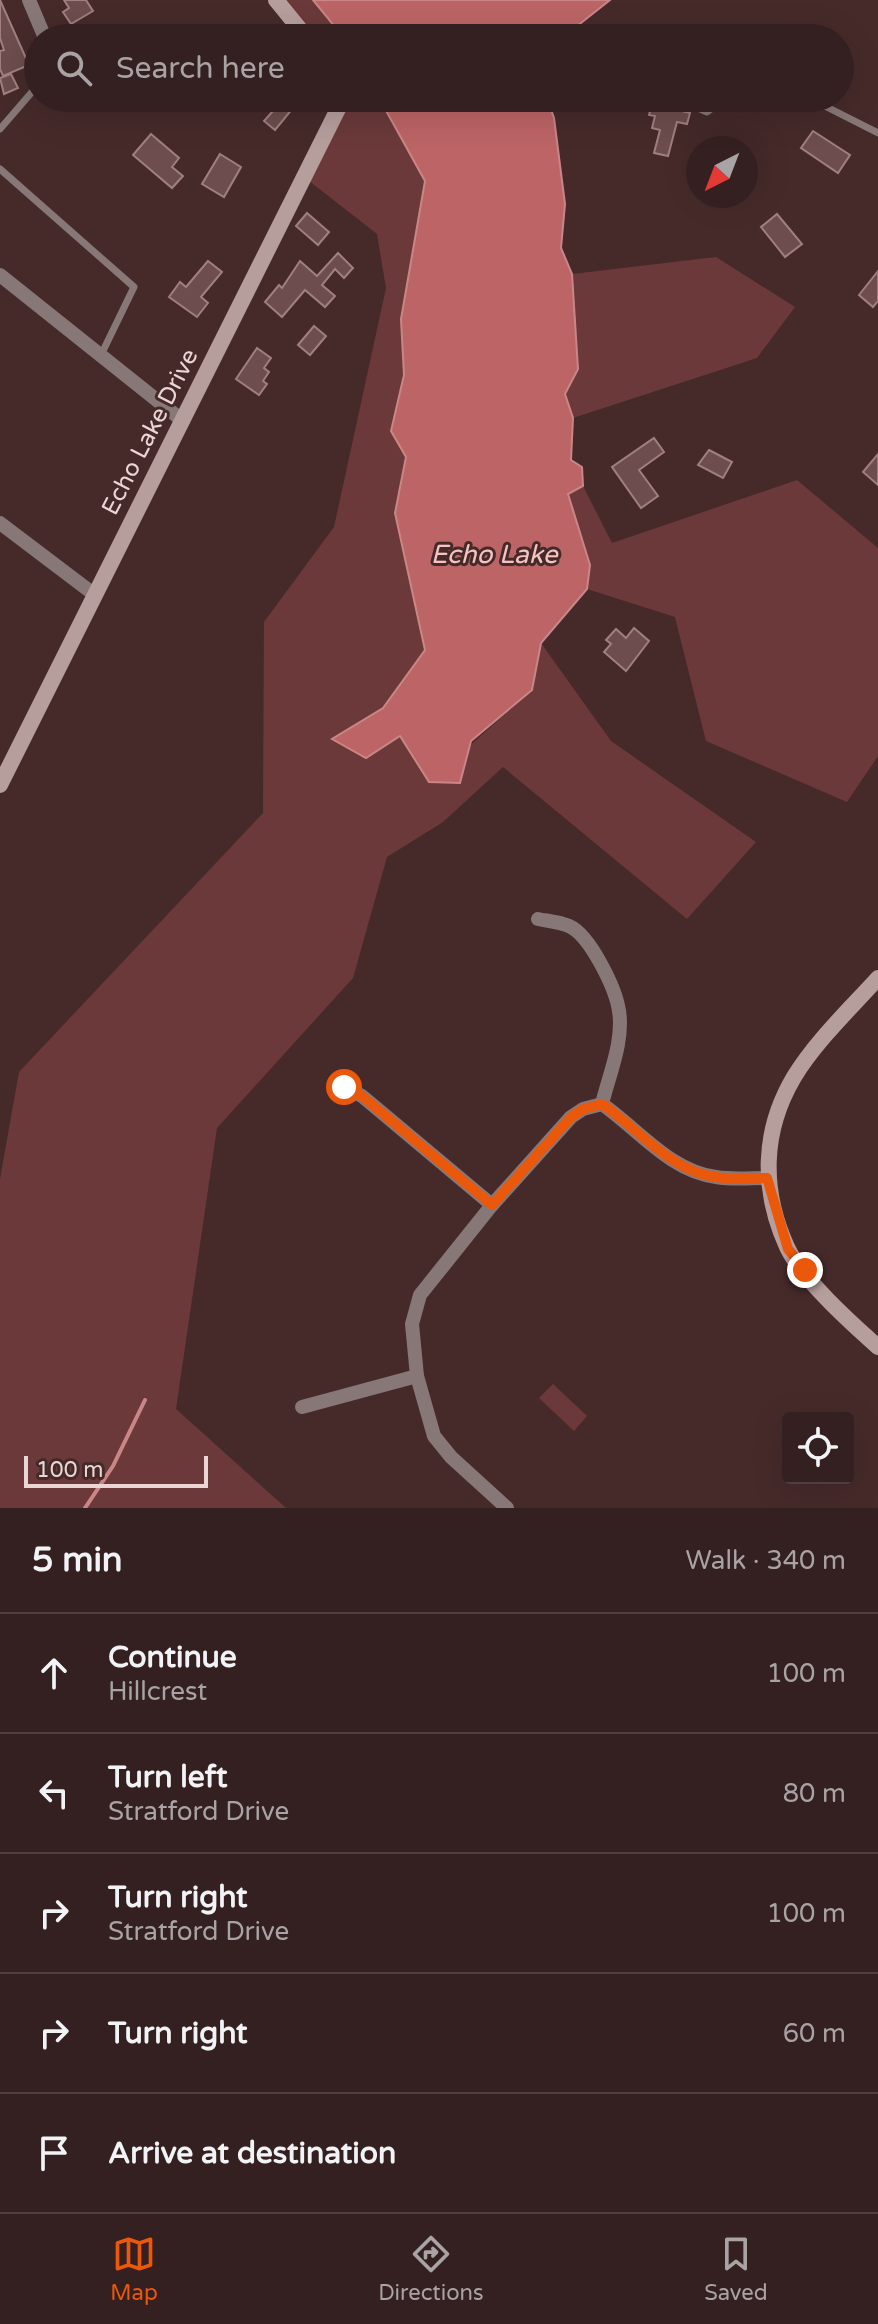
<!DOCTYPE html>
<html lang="en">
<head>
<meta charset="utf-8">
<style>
	:root { --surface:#342020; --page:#3c2829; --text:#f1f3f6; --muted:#a9a3a5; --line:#4e3e3e; --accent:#ea580c }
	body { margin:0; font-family:"Varela Round",sans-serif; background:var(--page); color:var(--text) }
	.controls { position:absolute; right:24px; bottom:24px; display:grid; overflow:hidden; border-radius:8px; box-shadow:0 8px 32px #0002 }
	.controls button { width:72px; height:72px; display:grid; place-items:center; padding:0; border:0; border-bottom:2px solid var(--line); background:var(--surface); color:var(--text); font:40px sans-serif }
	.compass { position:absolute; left:686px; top:136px; width:72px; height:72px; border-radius:50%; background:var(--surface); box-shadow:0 8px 32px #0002; rotate:222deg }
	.scale { position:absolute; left:24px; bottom:20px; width:184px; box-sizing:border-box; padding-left:8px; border:4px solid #e9d6d5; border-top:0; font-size:22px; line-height:28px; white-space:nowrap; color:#e9d6d5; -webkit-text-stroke:6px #462a2a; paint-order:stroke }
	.stop { position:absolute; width:24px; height:24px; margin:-18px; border:6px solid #ea580c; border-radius:50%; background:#fff }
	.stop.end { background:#ea580c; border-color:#fff; box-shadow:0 2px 8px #0008 }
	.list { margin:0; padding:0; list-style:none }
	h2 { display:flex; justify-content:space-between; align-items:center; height:104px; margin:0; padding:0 32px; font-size:34px }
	h2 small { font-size:26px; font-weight:400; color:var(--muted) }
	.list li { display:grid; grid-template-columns:52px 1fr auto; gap:24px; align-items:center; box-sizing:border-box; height:120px; padding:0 32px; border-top:2px solid var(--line) }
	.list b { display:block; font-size:30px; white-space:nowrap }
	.list p { margin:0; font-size:26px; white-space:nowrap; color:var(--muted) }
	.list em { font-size:26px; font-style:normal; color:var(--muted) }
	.icon { flex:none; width:44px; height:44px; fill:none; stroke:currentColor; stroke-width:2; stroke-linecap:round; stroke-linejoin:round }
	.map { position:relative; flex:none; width:878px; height:1508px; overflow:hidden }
	.search { position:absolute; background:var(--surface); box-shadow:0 8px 32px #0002; left:24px; right:24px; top:24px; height:88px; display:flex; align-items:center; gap:20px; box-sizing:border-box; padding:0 28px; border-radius:44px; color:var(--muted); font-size:30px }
	.sheet { height:704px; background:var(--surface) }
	nav { display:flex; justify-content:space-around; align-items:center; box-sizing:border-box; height:112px; border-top:2px solid var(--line); background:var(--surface); font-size:22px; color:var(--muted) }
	nav a { display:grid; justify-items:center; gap:4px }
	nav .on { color:var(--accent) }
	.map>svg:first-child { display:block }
</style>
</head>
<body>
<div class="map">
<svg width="878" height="1508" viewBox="0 0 878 1508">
	<rect width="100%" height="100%" fill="#462a2a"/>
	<!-- green -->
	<g fill="#6b393a">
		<polygon points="276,0 313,0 344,38 307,38"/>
		<polygon points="338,98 379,98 425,180 401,319 404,375 392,431 406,457 395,513 425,650 383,708 333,739 400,736 429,782 532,690 541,643 611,741 756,842 687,919 503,767 443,822 387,857 353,978 217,1128 176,1409 286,1508 0,1508 0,1179 19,1072 263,813 264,622 334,527 386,288 377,234 304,177"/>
		<polygon points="716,257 795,307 757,358 573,418 565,394 578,369 572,274"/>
		<polygon points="797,480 878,548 878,756 847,802 706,741 675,617 587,589 590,565 568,493 583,486 612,543"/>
		<polygon points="553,1384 587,1416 574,1431 539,1398"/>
	</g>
	<!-- water -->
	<g fill="#bc6466" stroke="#ca8687" stroke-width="2">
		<polygon points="313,0 610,0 562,38 344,38"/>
		<polygon points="379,98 547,98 554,118 565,204 561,248 572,274 578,369 565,394 573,418 571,460 582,467 583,486 568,494 590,565 587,589 541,643 532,690 471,741 460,783 429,782 400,736 366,758 332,739 383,708 425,650 395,513 406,457 391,431 404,375 401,319 425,181"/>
	</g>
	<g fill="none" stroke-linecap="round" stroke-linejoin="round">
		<!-- stream -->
		<polyline stroke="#ca8687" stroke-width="4" points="85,1508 113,1466 145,1400"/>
	</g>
	<!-- building -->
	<g fill="#6d4d4d" stroke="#a17f7f" stroke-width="2">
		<polygon points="0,0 29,65 3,76 0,69 0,51 4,50 0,38"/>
		<polygon points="64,0 86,0 93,11 71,24 63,12 69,8"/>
		<polygon points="11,74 18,88 4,94 0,78"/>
		<polygon points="276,98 293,108 275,130 264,121 273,111 268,107"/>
		<polygon points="662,98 676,98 673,109 690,113 687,124 677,122 668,156 654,153 660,130 652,128 655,116 649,115 653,100 661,102"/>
		<polygon points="813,131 850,155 838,173 801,148"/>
		<polygon points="151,134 179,158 172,167 183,176 172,188 133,155"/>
		<polygon points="220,154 241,167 224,197 202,184"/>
		<polygon points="307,213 329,232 318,245 296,226"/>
		<polygon points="777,214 802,244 785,257 761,227"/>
		<polygon points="338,253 353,268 344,278 335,269 322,285 335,296 325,307 305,290 282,317 265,302 279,285 282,288 300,261 317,276"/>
		<polygon points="208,261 222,272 201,297 208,303 197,317 169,297 180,282 186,287"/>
		<polygon points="878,271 878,301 873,307 859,295"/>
		<polygon points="314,326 326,336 310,355 298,345"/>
		<polygon points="257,348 271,358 264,368 269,372 263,381 267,384 259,395 236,379"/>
		<polygon points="654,438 664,452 639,470 658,496 641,508 612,467"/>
		<polygon points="709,450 732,462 723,478 698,465"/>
		<polygon points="878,454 878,485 863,472"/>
		<polygon points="634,628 649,641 626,671 604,652 611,644 606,640 616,629 626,638"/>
	</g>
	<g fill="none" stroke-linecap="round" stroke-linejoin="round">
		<!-- lane -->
		<g stroke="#877777" stroke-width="7">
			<polyline points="694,98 698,108 707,112 726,98"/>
			<polyline points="809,98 878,133"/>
			<polyline points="0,129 38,85"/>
			<polyline points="0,169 134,287 101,355"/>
		</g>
		<!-- street -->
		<g stroke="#877777" stroke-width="14">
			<polyline points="29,0 45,38"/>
			<polyline points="0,275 183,421"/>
			<polyline points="0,523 95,595"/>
			<path d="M538 919C548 921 560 922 569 926 590 935 616 989 619 1011 624 1041 609 1075 602 1104"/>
			<polyline points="344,1087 362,1096 492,1205"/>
			<polyline points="302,1407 417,1376"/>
			<path d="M507 1508 451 1457 434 1436 417 1376 412 1324 420 1295 492 1205 571 1117 583 1109 602 1104C639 1130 670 1171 716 1177 733 1180 750 1178 767 1178"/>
		</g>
		<!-- secondary -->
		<g stroke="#b69e9d" stroke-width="16">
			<polyline points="276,0 307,38"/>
			<polyline points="0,785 339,107 338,98"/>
			<path d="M878 978C850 1009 816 1041 794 1077 762 1131 761 1190 787 1247 802 1279 851 1323 878 1347"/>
		</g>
	</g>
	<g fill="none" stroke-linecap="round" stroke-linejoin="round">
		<!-- route -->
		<path stroke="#ea580c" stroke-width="10" d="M344 1087 362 1096 492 1205 571 1117 583 1109 602 1104C639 1129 670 1171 716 1177 733 1180 750 1178 767 1178L788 1249 805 1270"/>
	</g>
	<g text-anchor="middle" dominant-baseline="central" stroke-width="6" stroke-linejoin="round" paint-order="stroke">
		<!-- street labels -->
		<g font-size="24" fill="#e9d6d5" stroke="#462a2a">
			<text transform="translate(150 432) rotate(-63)">Echo Lake Drive</text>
		</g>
		<!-- water labels -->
		<g font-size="26" font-style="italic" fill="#f5c3c2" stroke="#462a2a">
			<text x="494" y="554">Echo Lake</text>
		</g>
	</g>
</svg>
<div class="controls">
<button><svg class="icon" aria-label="locate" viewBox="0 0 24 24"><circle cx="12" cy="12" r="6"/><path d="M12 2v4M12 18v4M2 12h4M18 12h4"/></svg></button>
</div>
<svg class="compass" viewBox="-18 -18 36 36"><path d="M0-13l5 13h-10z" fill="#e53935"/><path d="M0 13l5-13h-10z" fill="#a9a3a5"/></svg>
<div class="scale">100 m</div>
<div class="stop" style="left:344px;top:1087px"></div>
<div class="stop end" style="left:805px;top:1270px"></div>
<div class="search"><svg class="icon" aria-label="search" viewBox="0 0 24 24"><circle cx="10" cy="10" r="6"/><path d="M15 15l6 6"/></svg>Search here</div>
</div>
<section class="sheet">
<h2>5 min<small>Walk · 340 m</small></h2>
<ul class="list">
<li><svg class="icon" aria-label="ahead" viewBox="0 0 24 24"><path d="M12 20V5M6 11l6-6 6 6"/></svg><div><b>Continue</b><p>Hillcrest</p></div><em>100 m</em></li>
<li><svg class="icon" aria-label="left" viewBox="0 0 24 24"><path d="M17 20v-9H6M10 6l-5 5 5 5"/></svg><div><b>Turn left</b><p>Stratford Drive</p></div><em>80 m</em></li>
<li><svg class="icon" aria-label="right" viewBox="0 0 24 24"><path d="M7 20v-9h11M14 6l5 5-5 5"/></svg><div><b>Turn right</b><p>Stratford Drive</p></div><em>100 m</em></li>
<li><svg class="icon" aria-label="right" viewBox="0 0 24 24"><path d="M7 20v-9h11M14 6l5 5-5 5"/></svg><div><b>Turn right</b></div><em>60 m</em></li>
<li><svg class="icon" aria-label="arrive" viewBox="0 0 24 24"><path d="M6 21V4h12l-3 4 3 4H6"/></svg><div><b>Arrive at destination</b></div></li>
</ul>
</section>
<nav>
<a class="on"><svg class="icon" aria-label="map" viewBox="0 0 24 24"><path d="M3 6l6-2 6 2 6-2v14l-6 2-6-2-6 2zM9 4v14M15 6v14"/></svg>Map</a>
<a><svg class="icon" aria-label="directions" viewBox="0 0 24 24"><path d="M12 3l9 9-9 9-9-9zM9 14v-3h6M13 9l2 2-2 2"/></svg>Directions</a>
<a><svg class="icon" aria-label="saved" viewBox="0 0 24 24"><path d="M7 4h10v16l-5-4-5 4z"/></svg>Saved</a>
</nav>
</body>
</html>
